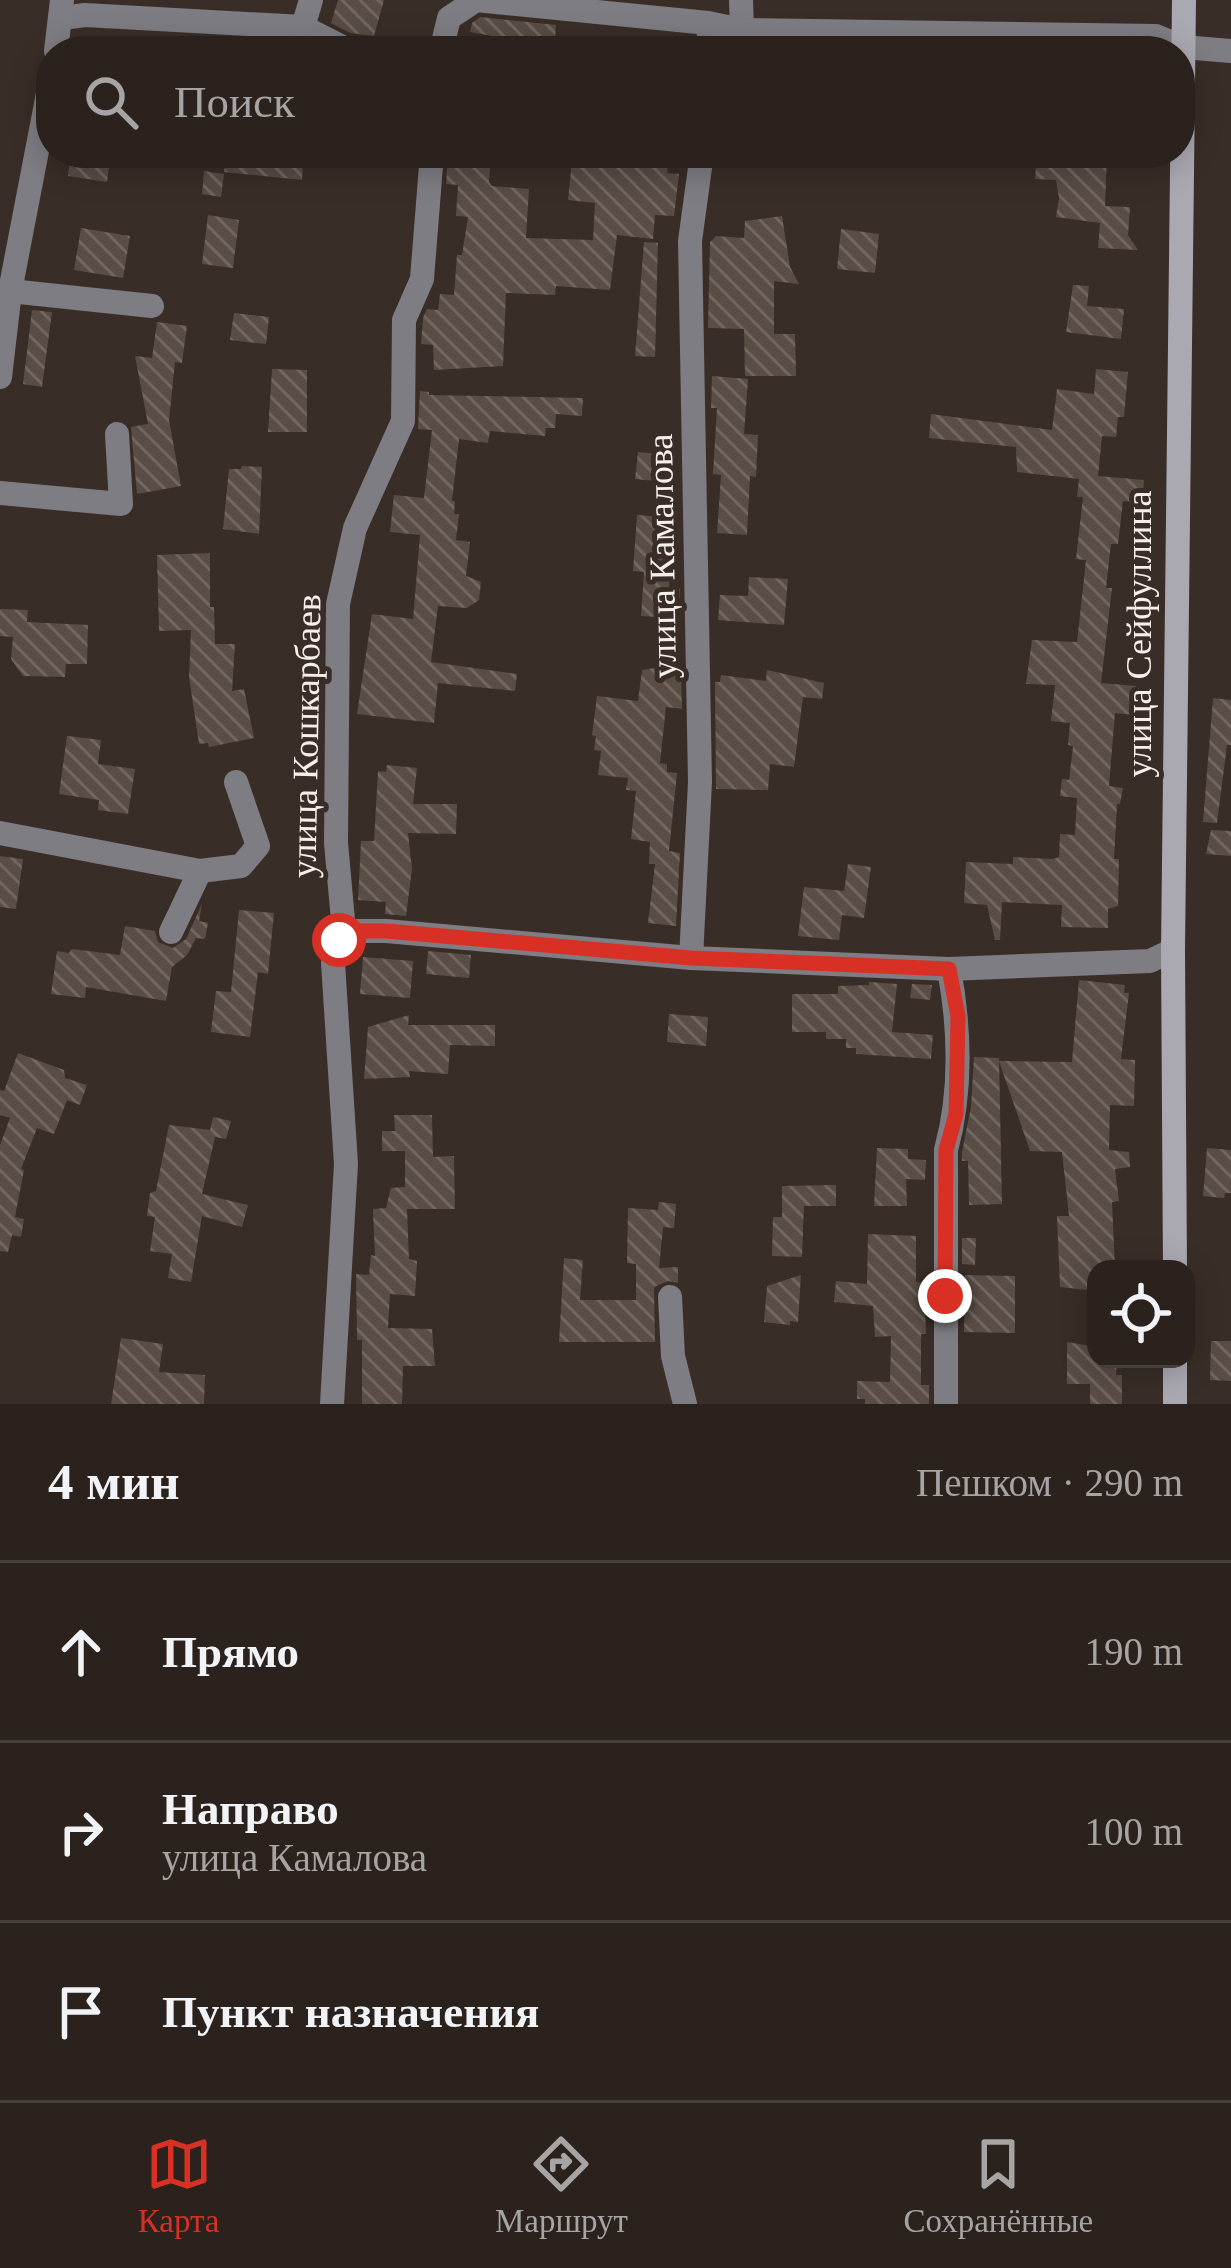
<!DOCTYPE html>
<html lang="ru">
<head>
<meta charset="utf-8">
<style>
	:root { --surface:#2b221d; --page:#332a26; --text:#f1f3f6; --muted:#a6a4a4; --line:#473f3b; --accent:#d93025 }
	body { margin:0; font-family:"Times New Roman",serif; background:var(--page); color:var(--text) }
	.controls { position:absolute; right:36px; bottom:36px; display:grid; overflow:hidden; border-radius:24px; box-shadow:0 6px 30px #0003 }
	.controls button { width:108px; height:108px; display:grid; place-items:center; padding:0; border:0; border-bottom:3px solid var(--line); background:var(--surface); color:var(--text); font:60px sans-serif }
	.stop { position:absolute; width:36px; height:36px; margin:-27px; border:9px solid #d93025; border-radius:50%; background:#fff }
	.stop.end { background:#d93025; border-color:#fff; box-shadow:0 3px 12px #0008 }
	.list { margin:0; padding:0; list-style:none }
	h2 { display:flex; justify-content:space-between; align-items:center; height:156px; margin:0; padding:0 48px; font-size:51px }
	h2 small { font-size:39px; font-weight:400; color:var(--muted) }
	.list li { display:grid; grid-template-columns:78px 1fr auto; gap:36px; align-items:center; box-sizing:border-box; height:180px; padding:0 48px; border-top:3px solid var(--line) }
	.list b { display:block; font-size:45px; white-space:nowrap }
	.list p { margin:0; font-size:39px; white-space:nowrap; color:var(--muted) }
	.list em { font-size:39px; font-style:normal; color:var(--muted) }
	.icon { flex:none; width:66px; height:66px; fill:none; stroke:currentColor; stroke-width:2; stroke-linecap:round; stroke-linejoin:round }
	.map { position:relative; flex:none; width:1231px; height:1404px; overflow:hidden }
	.search { position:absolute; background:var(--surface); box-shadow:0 6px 30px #0003; left:36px; right:36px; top:36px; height:132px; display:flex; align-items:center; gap:30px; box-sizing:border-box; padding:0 42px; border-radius:48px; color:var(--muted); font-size:45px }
	.sheet { height:696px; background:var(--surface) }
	nav { display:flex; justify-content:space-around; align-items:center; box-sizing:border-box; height:168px; border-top:3px solid var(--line); background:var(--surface); font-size:33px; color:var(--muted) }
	nav a { display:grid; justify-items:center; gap:6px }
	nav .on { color:var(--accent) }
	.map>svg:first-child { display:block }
</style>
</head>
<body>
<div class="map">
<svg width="1231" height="1404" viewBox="0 0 1231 1404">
	<defs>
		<pattern id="building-back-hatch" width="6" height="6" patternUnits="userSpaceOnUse" patternTransform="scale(3)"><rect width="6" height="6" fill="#594d45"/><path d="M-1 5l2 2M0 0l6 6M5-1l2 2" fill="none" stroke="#726760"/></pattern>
	</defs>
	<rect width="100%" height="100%" fill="#392e27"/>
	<!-- building -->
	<g fill="url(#building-back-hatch)">
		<polygon points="338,0 384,0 374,36 350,33 331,23"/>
		<polygon points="480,17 556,25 554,51 526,51 527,42 470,32 472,23"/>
		<polygon points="71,153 111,153 107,182 68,176"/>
		<polygon points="227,153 303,162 302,180 224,172"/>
		<polygon points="448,153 491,153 489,182 492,186 529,189 526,238 593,240 595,203 568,200 572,160 626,167 628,153 669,153 667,173 679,174 674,216 655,215 653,239 617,235 610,290 556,286 555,295 506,293 503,366 434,370 433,345 421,344 423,318 427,309 438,310 440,294 454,295 457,255 462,255 468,217 456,216 458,185 446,184"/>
		<polygon points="1037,153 1107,154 1105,206 1130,207 1128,235 1138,250 1098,248 1100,223 1056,217 1059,198 1056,180 1035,179"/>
		<polygon points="204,171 224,174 221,197 202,194"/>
		<polygon points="208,215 239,220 233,268 202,264"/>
		<polygon points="782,216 790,267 799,284 774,281 774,334 795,334 796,376 745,376 744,329 708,328 710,242 716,236 744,238 745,221"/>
		<polygon points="81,228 130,236 123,278 74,270"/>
		<polygon points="841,229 879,234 875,273 837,269"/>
		<polygon points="644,242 658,243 655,357 635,356"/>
		<polygon points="1073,285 1089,286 1087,306 1124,309 1121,339 1066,332"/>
		<polygon points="32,310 52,312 42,387 23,384"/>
		<polygon points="234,313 269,317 266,344 230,340"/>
		<polygon points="157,322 187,326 182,363 175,362 169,420 181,486 137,494 131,427 148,424 135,356 152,358"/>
		<polygon points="272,369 307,370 307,432 268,432"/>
		<polygon points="1096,369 1128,372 1124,417 1118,417 1116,437 1102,436 1098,476 1144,480 1142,503 1123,501 1118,544 1111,544 1106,588 1112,588 1101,683 1136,686 1134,715 1115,713 1109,786 1123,788 1120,804 1117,804 1114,859 1119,859 1118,906 1108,909 1108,928 1061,927 1062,905 1002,902 1000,940 995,940 987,905 964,903 966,862 1013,864 1013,857 1053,859 1059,857 1060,834 1075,835 1077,798 1060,796 1062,779 1069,780 1073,746 1068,745 1070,723 1051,721 1055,685 1026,684 1032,640 1077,642 1086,560 1076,559 1083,497 1077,497 1079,479 1017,472 1016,447 929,438 931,414 1052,430 1057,389 1094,394"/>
		<polygon points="712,376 748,379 744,434 758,435 756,477 750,476 747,535 717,533 721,475 713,474 717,408 711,408"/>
		<polygon points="420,391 429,392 429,395 583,398 582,416 556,414 555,428 546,428 545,436 490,431 488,443 459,439 452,501 455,501 454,514 459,514 456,540 470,542 466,576 481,582 479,600 467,608 438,606 431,662 517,674 515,691 438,683 434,723 357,714 372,614 413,619 420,535 390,532 394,495 424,498 432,430 418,429"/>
		<polygon points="638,452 667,455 665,482 635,479"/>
		<polygon points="242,466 262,467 259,534 223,529 229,469 241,469"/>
		<polygon points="637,515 674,518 669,588 680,589 680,609 658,607 657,617 641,616 644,572 633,571"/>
		<polygon points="210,553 210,607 214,607 215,644 235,644 232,691 244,689 254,738 209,747 208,743 199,744 189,677 191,630 159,631 157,555"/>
		<polygon points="749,577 788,579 784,625 718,620 720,595 748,596"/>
		<polygon points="0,609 28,610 27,622 88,625 87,664 66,664 65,677 23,676 11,659 13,637 0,636"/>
		<polygon points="660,667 681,670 682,709 666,707 660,763 667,764 667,772 677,773 669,851 680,853 676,926 648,923 655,864 649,864 650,842 631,839 636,791 626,790 628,778 598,775 601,751 594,750 596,736 592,735 597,696 638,701 642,670"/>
		<polygon points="767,670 824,683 822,699 803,697 794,767 770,764 768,790 716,789 715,682 720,682 721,675 766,681"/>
		<polygon points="1213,698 1231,700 1231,745 1227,745 1217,823 1203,822"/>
		<polygon points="67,736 101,740 98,764 135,769 128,814 98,810 99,800 59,794"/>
		<polygon points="387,765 417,768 413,804 457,804 456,834 408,833 412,869 406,916 385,914 386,902 358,900 361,841 374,841 378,771 386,772"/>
		<polygon points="1211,830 1231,831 1231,856 1206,854"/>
		<polygon points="0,856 23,859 16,909 0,907"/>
		<polygon points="848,864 871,867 864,918 842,915 839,940 798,936 804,887 844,891"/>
		<polygon points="202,904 199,921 208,923 205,939 196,938 187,955 172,967 166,1001 86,987 85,998 51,994 57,951 69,953 72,949 120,955 125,926 155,931 158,942 173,948 186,939"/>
		<polygon points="239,910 274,913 268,974 258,972 250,1037 211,1032 216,991 231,992"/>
		<polygon points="428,951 471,955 469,978 426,974"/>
		<polygon points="363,957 413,961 410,998 360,994"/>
		<polygon points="1079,980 1125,985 1124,993 1129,993 1121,1059 1135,1060 1134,1106 1110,1105 1109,1150 1129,1152 1130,1167 1115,1169 1119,1201 1112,1202 1115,1268 1096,1269 1096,1291 1060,1287 1057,1216 1069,1216 1062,1152 1030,1151 999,1061 1072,1062"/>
		<polygon points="869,982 897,984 892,1032 933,1035 931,1059 856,1054 856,1048 846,1048 846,1039 826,1039 826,1032 792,1032 792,994 838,994 838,986 869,985"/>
		<polygon points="912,984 932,985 930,1000 910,998"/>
		<polygon points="669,1014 708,1017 706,1046 667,1042"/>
		<polygon points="409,1015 408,1025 495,1025 495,1046 450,1045 448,1074 409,1071 410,1077 364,1079 368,1027"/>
		<polygon points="18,1053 64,1070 65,1078 87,1085 80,1105 67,1100 54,1134 37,1128 21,1169 24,1170 15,1217 24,1219 21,1237 12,1235 8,1252 0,1251 0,1145 10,1118 0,1115 0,1090 4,1091"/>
		<polygon points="974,1057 999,1058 1002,1204 969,1205 968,1161 962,1161 962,1152 971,1107"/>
		<polygon points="394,1115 432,1115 433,1157 454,1156 455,1209 407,1209 409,1259 417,1261 415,1296 390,1294 388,1328 432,1329 435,1366 403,1366 402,1404 362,1404 362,1340 357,1340 356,1274 369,1275 371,1255 375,1256 373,1209 386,1208 391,1188 405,1187 405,1151 382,1151 382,1131 395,1131"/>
		<polygon points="213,1117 231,1121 226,1139 215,1137 202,1194 248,1205 242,1227 202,1216 191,1282 168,1278 172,1254 150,1251 155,1217 147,1216 150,1193 156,1191 169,1125 210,1130"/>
		<polygon points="877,1148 908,1149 908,1159 926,1160 925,1180 906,1179 907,1206 874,1206"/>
		<polygon points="1207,1148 1231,1150 1231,1193 1225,1193 1224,1198 1203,1196"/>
		<polygon points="836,1185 836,1206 804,1206 802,1257 772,1256 773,1217 782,1217 782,1186"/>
		<polygon points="659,1202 676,1204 674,1228 663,1227 659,1268 678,1267 678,1283 668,1281 654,1287 655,1342 559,1342 564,1258 583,1260 580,1300 636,1300 636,1264 627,1263 628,1208 658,1210"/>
		<polygon points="868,1234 916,1236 916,1282 924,1283 926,1334 921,1334 921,1385 929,1385 929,1404 865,1404 865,1399 857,1399 857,1381 890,1382 891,1336 875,1337 873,1306 834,1302 836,1281 867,1284"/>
		<polygon points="962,1238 976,1238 975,1265 962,1264"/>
		<polygon points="801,1275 798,1322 790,1321 790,1325 764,1322 767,1286"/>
		<polygon points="965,1275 1015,1276 1015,1333 964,1332"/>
		<polygon points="121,1338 163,1344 159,1372 205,1375 204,1404 111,1404"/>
		<polygon points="1211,1341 1231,1341 1231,1381 1210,1380"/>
		<polygon points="1067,1342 1096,1347 1096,1359 1117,1359 1116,1375 1122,1375 1122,1404 1090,1404 1090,1384 1067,1384"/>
	</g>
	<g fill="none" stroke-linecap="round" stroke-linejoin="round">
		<!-- street -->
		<g stroke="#7e7d83" stroke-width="24">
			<polyline points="741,0 742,30"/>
			<polyline points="62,18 85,15 303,27 350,51"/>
			<polyline points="708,23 710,51"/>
			<polyline points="303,27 311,0"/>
			<polyline points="56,51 62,0"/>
			<polyline points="441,51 449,18 476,0 708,23 742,30 1156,36 1183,47 1231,51"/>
			<polyline points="10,291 152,306"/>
			<polyline points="0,377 10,291 51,78"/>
			<polyline points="0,493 121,504 117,434"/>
			<polyline points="0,833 200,871 241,866 258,846 236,782"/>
			<polyline points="344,931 386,931 691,958 949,969 1150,961 1173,950"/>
			<polyline points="171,932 200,871"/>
			<polyline points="691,958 700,782 690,241 702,153"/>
			<polyline points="670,1297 673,1356 685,1404"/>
			<polyline points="332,1404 346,1164 333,963 344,931 336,843 338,604 355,528 403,421 404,320 422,279 432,153"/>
			<path d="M946 1404V1150C962 1091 960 1029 949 969"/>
		</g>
		<!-- secondary -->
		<g stroke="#aaa9b2" stroke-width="24">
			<polyline points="1175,1269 1173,950 1184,0"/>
			<polyline points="1175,1359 1175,1404"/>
		</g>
	</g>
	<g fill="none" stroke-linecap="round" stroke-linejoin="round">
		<!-- route -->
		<polyline stroke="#d93025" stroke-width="15" points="339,940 344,931 386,931 691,958 949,969 958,1016 956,1114 946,1150 945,1296"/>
	</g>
	<g text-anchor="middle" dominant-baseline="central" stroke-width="10" stroke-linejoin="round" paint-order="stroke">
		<!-- street labels -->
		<g font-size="36" fill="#f7efeb" stroke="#392e27">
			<text transform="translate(662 556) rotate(-91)">улица Камалова</text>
			<text transform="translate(1139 634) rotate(-90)">улица Сейфуллина</text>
			<text transform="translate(306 736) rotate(-89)">улица Кошкарбаев</text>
		</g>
	</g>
</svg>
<div class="controls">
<button><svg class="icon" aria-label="locate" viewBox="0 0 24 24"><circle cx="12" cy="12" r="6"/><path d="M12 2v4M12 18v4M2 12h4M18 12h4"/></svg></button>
</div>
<div class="stop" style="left:339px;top:940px"></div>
<div class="stop end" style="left:945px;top:1296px"></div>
<div class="search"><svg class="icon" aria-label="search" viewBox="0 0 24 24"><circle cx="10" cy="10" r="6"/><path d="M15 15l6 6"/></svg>Поиск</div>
</div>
<section class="sheet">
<h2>4 мин<small>Пешком · 290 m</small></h2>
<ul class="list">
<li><svg class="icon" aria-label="ahead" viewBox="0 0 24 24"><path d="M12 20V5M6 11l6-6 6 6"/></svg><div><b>Прямо</b></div><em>190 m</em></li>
<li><svg class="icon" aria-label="right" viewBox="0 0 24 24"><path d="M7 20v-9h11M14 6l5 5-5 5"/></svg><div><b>Направо</b><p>улица Камалова</p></div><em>100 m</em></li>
<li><svg class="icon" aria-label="arrive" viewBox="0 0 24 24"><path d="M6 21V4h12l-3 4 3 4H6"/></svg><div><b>Пункт назначения</b></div></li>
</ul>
</section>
<nav>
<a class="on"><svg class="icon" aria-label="map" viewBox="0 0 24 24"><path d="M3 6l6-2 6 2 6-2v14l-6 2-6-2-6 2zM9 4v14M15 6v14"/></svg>Карта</a>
<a><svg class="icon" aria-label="directions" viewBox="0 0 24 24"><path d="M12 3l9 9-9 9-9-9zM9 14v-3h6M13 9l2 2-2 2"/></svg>Маршрут</a>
<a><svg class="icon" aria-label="saved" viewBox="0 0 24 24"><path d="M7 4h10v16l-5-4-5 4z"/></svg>Сохранённые</a>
</nav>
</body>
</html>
